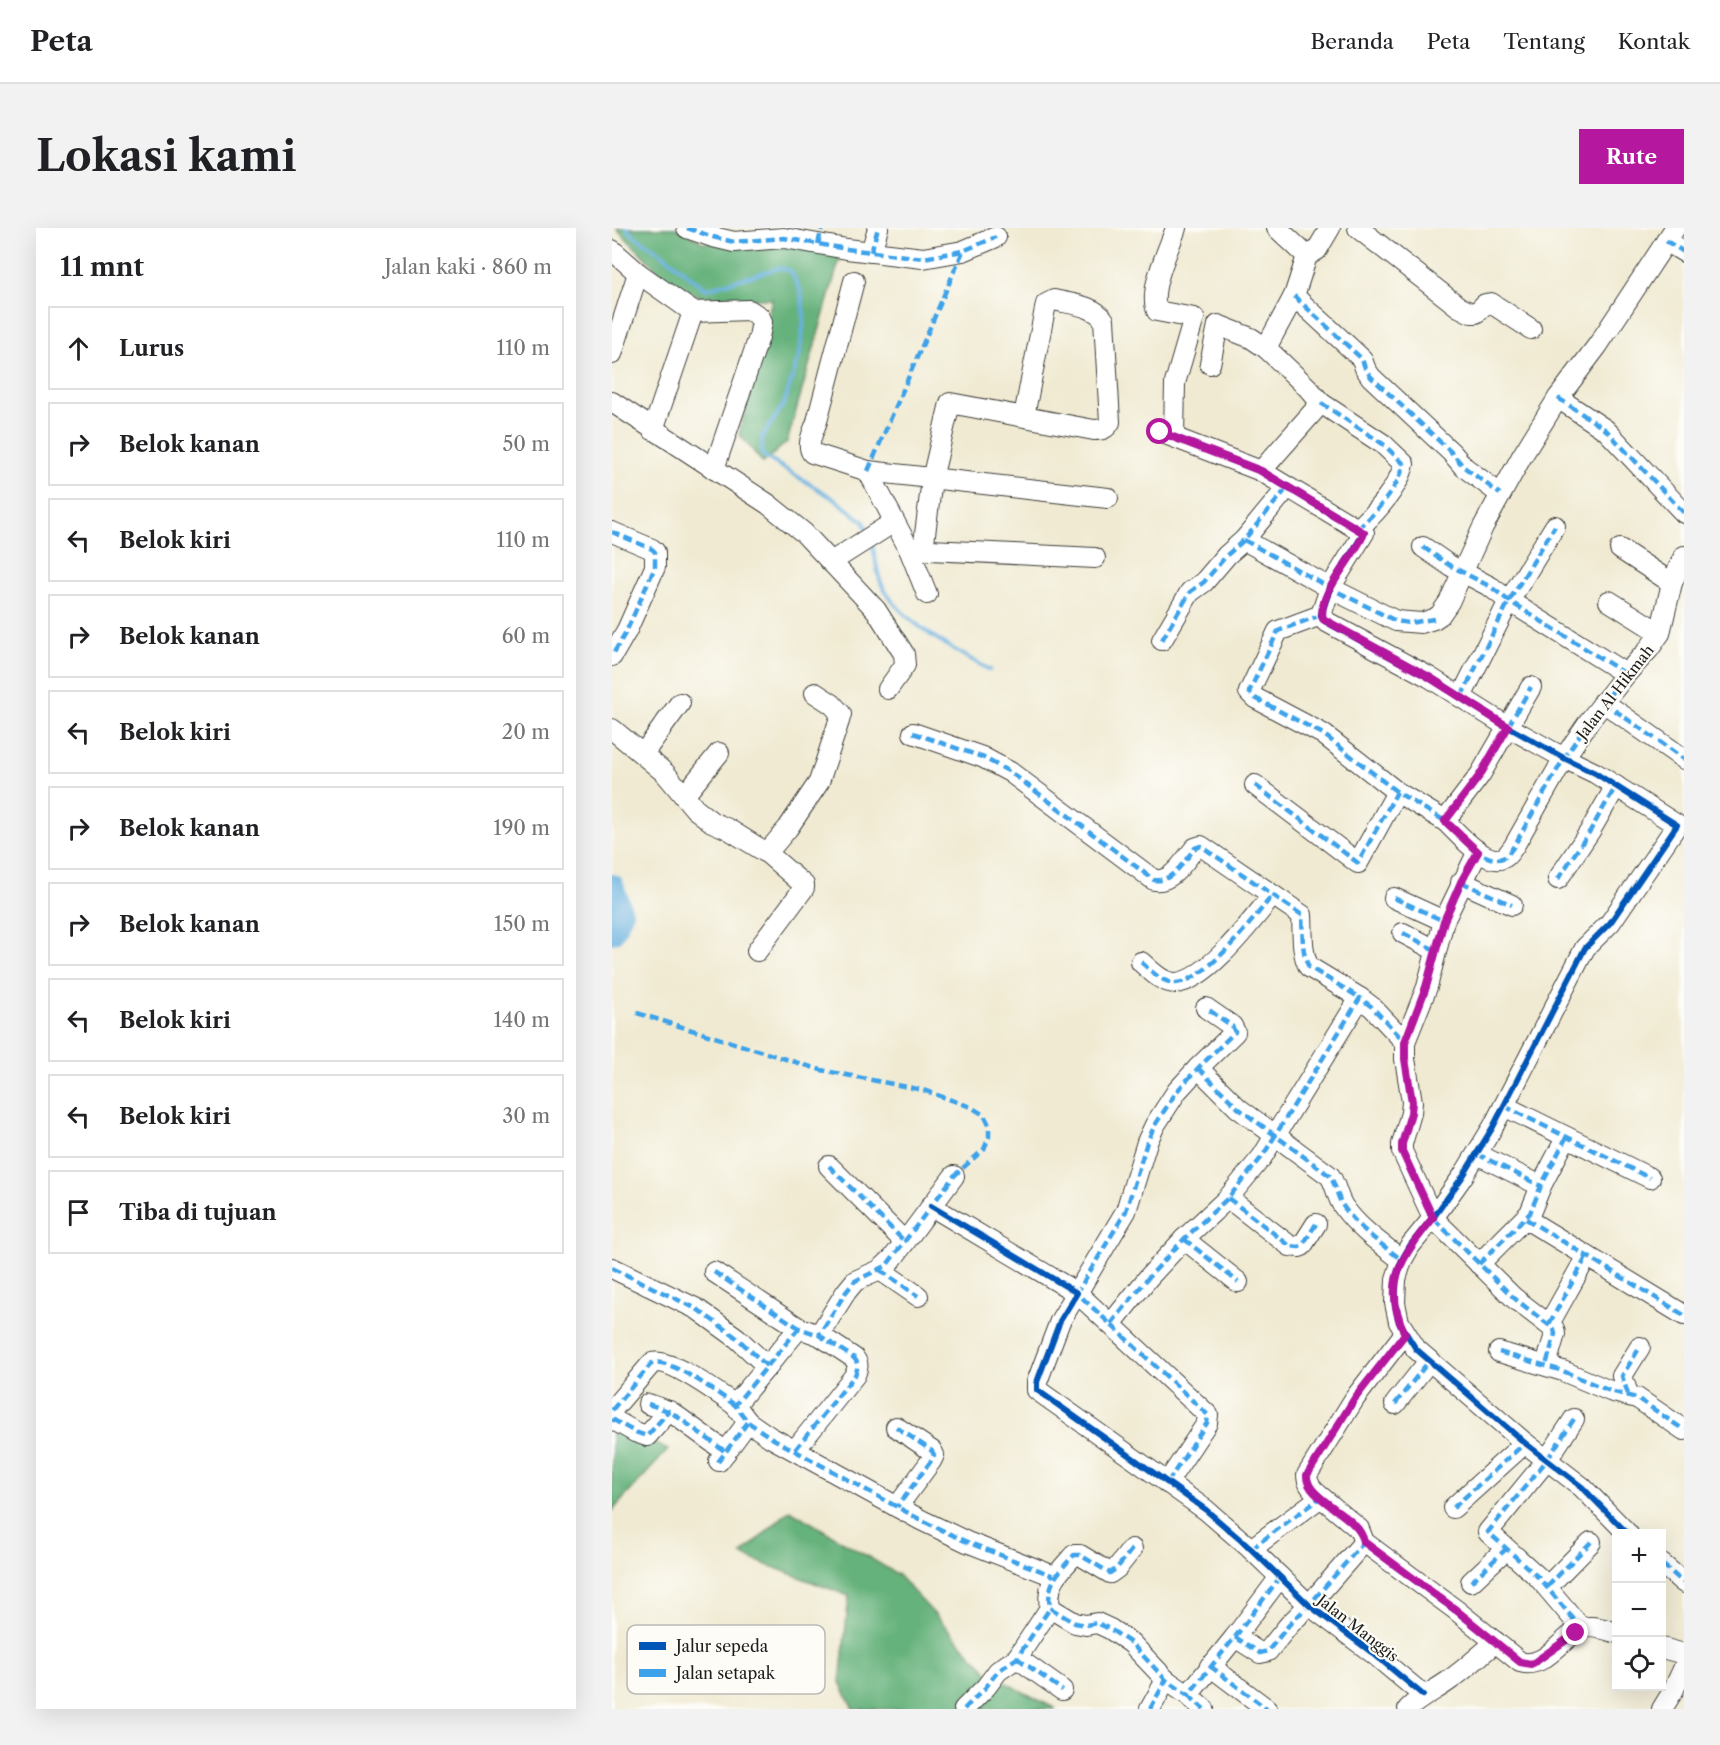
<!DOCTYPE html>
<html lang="id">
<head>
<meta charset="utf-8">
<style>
	:root { --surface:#fff; --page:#f2f2f2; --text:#202124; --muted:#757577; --line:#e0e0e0; --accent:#b5179e }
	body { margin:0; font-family:"Libre Caslon Text",serif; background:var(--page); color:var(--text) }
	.controls { position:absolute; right:18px; bottom:18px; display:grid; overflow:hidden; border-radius:0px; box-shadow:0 6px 24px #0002 }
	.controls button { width:54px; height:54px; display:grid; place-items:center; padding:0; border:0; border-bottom:2px solid var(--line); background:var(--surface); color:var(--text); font:30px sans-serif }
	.stop { position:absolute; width:18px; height:18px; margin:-14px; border:4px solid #b5179e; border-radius:50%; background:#fff }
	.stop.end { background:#b5179e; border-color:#fff; box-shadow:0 2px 6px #0008 }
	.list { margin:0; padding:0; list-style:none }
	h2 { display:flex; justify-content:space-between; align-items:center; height:78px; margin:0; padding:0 24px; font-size:26px }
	h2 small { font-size:20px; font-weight:400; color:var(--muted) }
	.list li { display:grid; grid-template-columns:39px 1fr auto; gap:18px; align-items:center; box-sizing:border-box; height:84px; margin:0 12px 12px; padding:0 12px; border:2px solid var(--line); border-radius:0px }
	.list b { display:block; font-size:22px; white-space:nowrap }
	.list em { font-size:20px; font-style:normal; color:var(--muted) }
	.icon { flex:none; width:33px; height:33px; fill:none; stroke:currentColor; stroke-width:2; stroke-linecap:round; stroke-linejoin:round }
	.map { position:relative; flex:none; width:1072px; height:1481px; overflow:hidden; border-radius:0px }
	header { display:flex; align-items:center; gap:36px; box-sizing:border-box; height:84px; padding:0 30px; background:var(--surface); border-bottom:2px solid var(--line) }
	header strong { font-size:28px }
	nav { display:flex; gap:33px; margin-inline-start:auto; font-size:21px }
	.intro { display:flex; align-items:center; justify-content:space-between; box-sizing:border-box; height:144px; padding:0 36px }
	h1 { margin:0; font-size:42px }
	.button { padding:15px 27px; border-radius:0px; background:var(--accent); color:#fff; font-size:21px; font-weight:700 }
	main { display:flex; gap:36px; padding:0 36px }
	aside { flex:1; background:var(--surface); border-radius:0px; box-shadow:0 6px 24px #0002 }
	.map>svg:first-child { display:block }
</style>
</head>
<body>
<header>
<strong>Peta</strong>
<nav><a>Beranda</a><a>Peta</a><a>Tentang</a><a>Kontak</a></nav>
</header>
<div class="intro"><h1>Lokasi kami</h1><a class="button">Rute</a></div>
<main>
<aside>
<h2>11 mnt<small>Jalan kaki · 860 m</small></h2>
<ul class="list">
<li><svg class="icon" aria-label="ahead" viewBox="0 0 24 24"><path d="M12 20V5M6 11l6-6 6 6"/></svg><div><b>Lurus</b></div><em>110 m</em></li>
<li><svg class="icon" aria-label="right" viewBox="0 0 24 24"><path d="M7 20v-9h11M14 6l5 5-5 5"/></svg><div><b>Belok kanan</b></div><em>50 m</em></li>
<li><svg class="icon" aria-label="left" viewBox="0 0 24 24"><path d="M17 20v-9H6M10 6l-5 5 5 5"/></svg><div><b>Belok kiri</b></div><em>110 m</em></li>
<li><svg class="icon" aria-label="right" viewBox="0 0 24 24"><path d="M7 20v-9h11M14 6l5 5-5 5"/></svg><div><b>Belok kanan</b></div><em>60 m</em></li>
<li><svg class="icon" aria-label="left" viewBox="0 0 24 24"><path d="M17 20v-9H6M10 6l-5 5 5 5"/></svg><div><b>Belok kiri</b></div><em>20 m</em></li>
<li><svg class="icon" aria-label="right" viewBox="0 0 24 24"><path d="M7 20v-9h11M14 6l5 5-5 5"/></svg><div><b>Belok kanan</b></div><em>190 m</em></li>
<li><svg class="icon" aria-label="right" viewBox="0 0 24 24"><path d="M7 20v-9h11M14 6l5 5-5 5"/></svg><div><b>Belok kanan</b></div><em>150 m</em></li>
<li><svg class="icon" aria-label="left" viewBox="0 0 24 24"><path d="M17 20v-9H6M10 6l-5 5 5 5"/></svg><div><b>Belok kiri</b></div><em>140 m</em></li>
<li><svg class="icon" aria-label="left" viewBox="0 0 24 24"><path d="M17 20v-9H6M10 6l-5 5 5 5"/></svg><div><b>Belok kiri</b></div><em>30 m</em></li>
<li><svg class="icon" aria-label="arrive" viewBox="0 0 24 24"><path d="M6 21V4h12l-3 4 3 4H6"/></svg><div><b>Tiba di tujuan</b></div></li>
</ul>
</aside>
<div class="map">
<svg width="1072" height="1481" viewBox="0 0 1072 1481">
	<rect width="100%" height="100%" fill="#fdfcf7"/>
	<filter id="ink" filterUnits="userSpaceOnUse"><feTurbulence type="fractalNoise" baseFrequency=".0167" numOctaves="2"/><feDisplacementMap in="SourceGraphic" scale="12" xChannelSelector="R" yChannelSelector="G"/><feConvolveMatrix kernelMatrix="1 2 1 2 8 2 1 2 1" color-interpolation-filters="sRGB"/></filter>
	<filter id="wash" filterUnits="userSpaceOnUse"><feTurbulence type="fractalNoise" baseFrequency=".008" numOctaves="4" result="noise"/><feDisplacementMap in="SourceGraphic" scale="24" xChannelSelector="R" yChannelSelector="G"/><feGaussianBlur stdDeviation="1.35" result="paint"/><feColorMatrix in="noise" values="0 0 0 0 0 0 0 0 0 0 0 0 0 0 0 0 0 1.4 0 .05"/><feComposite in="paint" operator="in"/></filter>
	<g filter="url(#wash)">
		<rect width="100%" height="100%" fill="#f0ead2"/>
		<!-- forest -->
		<g fill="#66b27b" stroke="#41674c" stroke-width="1.5">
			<polygon points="4,0 64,0 92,15 168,5 228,30 175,214 151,235 127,206 160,71 92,71 52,49"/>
			<polygon points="0,1193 56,1222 0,1283"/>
			<polygon points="178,1282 285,1346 379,1447 444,1481 241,1481 228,1454 237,1368 129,1327"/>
		</g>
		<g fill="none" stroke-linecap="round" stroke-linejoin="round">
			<!-- stream -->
			<g stroke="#67b1df" stroke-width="4">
				<path d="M14 0C23 11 37 16 49 25 64 36 78 50 94 61L167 40 179 43 189 64 192 90 188 125 172 176 150 209V227L224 272 252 294 255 303"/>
				<path d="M260 316C264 329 264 345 270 357 287 393 344 423 378 442"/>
			</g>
			<!-- river -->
			<polyline stroke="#67b1df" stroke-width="24" points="0,658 9,685 0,704"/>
		</g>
	</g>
	<g filter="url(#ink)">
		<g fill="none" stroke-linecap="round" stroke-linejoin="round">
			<!-- minor casing -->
			<g stroke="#3c3b37" stroke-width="22">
				<g id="minor">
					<polyline points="75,0 101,9 122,14 172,10 235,21 311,30 351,23 384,9"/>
					<polyline points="665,0 695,28"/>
					<polyline points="746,0 847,79 859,85 864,85 873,76 879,75 919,101"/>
					<polyline points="1054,13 1072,24"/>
					<polyline points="0,22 26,45 81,84 137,82 148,89 150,94 147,109 102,241"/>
					<polyline points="259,24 266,0"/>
					<path d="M242 53 205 193C202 203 194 216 200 225L256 243 496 270"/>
					<polyline points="682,68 750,131 753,140 759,149 840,225 852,239 888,266"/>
					<polyline points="0,126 26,45"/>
					<polyline points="598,136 606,97 639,110 654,120"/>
					<polyline points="946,170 994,202 1072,285"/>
					<polyline points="0,174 156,276 192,305 264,382 292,426 293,437 276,461"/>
					<path d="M709 175 771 216 792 236C787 259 763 285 747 300"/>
					<polyline points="41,202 81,84"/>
					<polyline points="548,204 649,243 752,305 718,360 709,387 713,393 817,449 896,499 952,530 983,545 1065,597 998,695 973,720 881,899 851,948 821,990 798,1018 790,1032 784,1051 783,1075 787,1094 804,1121 913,1215 970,1259 1016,1306"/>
					<path d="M562 208 563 155 582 90 545 83C536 62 557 21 564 0"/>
					<polyline points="256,243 297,321 315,366"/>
					<polyline points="649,243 709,175 696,160 654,120 682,68 695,28 705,22 718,0"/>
					<polyline points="0,304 40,321 43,324 43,339 15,402 0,428"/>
					<polyline points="632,312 718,360 784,393 809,395 822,391 828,387 837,374 871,299 910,228 946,170 986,117 1063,0"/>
					<polyline points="811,319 837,337 879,359 897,373 1014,446"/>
					<polyline points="297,321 483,330"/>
					<polyline points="1008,321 1060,355"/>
					<path d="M311 322 320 251 338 175 482 202C490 202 494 201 498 194L492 92C482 77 458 76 442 72L434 76 412 188"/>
					<polyline points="219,334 282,294"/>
					<polyline points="997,373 1048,405"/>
					<polyline points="709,387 666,403 637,464 643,470 711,506 785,564 833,593"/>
					<polyline points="550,412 578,364 592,354 615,327 632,312 675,260"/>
					<path d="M919 459 868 547 833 593C846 605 874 640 893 629 896 627 899 622 902 618L952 530 978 492 1014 446 1037 421 1048 405 1060 355 1072 328"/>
					<polyline points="849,469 897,373 943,298"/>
					<polyline points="991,474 1072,531"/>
					<polyline points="0,501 53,545 83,581 100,594 116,601 155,625 176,600 207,554 227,493 229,486 220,476 203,465"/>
					<path d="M301 505 370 529 398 544 542 652C560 655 572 633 583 620L589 618 690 687C691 703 689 725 697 739L748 770"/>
					<polyline points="31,526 68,475"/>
					<polyline points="643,557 746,635 785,564"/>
					<polyline points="72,568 107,525"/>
					<polyline points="866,623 832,693 815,759 793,814 793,831 800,874 799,885 790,916 790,923 821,990 902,1070 942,1101 943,1106 934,1137"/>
					<polyline points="946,651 978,603 1004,558"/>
					<polyline points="849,654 900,677"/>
					<polyline points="782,670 832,693"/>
					<polyline points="791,705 823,722"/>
					<polyline points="145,723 192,660 192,657 155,625"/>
					<path d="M529 734C539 743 550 755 564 755 595 753 641 691 660 668"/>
					<path d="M586 840 626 880 718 948C724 957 725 969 731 978 746 1000 769 1016 790 1032"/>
					<polyline points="892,878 1038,950"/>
					<polyline points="865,926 929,958"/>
					<polyline points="217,938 293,1014"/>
					<polyline points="616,970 678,1018 687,1019 690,1018 704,996"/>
					<polyline points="319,978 465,1065 448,1093 425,1154 425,1162 594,1282 639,1321 697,1377 762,1426 811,1467"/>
					<polyline points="914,991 1072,1087"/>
					<polyline points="572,1011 626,1054"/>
					<polyline points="867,1036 918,985 929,958 954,910"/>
					<polyline points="0,1040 85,1081 125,1110 156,1139"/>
					<polyline points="268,1042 306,1068"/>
					<path d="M102 1044 187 1100 207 1107 242 1130C247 1136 246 1139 243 1147L183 1222"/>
					<polyline points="499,1096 536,1050 572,1011 616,970 650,929 748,770 760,779 793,814"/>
					<polyline points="937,1096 975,1028"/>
					<polyline points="187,1100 123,1177 136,1194 158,1209 309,1292 355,1314 442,1348"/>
					<polyline points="207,1107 234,1064 243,1053 268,1042 281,1030 342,948"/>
					<polyline points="887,1124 951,1143 998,1163 1025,1170 1072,1202"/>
					<polyline points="1016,1166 1010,1148 1028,1119"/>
					<polyline points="36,1176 59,1184 114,1224"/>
					<polyline points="783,1176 817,1133"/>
					<path d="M0 1182 40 1135C57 1129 107 1166 123 1177"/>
					<polyline points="0,1191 23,1204 35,1208 57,1183"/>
					<polyline points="962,1191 935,1232 876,1304 926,1349 970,1401"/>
					<polyline points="284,1199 320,1223 322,1227 319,1233 285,1279"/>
					<polyline points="107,1233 136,1194"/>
					<polyline points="555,1255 595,1195 596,1187 465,1065 514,983 535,914 543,897 565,863 586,840 623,804 620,798 594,780"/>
					<path d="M709 1269C702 1263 695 1257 695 1247L743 1170 793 1105"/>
					<polyline points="841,1280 913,1215"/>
					<path d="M520 1321 505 1340 498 1345 468 1327H462C446 1345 434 1355 438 1380L463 1395 474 1397 485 1395 498 1401 519 1415 554 1452 576 1467 623 1409 648 1425 656 1423 660 1418 677 1397 697 1377 752 1314"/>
					<path d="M639 1321 709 1269 747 1301 752 1314 844 1382 908 1434C934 1442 950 1407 972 1400 982 1397 995 1402 1005 1405"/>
					<polyline points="1050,1336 1072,1355"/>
					<polyline points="859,1354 894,1321"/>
					<polyline points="935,1359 979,1314"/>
					<polyline points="623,1409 668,1349"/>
					<polyline points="1050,1420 1072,1426"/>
					<polyline points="405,1430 450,1462"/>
					<polyline points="598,1438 655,1481"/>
					<polyline points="576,1467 592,1481"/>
					<polyline points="352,1481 374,1459 386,1443 405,1430 438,1380"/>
					<polyline points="538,1481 554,1452"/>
					<path d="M796 1481C809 1468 825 1462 839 1451 855 1440 869 1426 884 1414"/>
					<polyline points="1050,1481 1061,1463 1072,1439"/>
				</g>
			</g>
			<!-- minor -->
			<use href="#minor" stroke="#fff" stroke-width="20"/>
			<!-- quiet -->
			<g stroke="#3da2ea" stroke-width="4.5" stroke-dasharray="9 4.5" stroke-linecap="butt">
				<polyline points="75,0 101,9 122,14 172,10 235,21 311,30 351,23 384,9"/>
				<polyline points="1054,13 1072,24"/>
				<polyline points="206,16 210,0"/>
				<polyline points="259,24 266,0"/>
				<polyline points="682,68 750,131 753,140 759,149 840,225 852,239 888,266"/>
				<polyline points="946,170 994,202 1072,285"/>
				<path d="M709 175 771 216 792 236C787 259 763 285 747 300"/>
				<polyline points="256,243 351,23"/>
				<polyline points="0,304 40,321 43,324 43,339 15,402 0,428"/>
				<polyline points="632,312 718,360 784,393 797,395 822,391"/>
				<path d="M811 319 837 337 879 359 897 373 1014 446 978 492 952 530 902 618C899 622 896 627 893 629 874 640 846 605 833 593L868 547 919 459"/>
				<polyline points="709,387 666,403 637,464 643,470 711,506 785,564 833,593"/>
				<polyline points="550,412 578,364 592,354 615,327 632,312 675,260"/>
				<polyline points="849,469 897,373 943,298"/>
				<polyline points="991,474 1072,531"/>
				<path d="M301 505 370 529 398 544 542 652C560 655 572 633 583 620L589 618 690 687C691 703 689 725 697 739L748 770"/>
				<polyline points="643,557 746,635 785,564"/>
				<polyline points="866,623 832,693 815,759 793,814 793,831 800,874 799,885 790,916 790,923 821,990 902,1070 942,1101 943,1106 934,1137"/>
				<polyline points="946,651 978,603 1004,558"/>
				<polyline points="849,654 900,677"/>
				<polyline points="782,670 832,693"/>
				<polyline points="791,705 823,722"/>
				<path d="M529 734C539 743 550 755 564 755 595 753 641 691 660 668"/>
				<polyline points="25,785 209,842 311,862 359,879 372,887 377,897 377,909 372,921 342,948 274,1038 243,1053 234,1064 207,1107"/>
				<path d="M586 840 626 880 718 948C724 957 725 969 731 978 746 1000 769 1016 790 1032"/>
				<polyline points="892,878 1038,950"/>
				<polyline points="865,926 929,958"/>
				<polyline points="217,938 293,1014"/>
				<polyline points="616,970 678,1018 687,1019 690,1018 704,996"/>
				<polyline points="914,991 1072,1087"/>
				<polyline points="572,1011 626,1054"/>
				<polyline points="867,1036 918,985 929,958 954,910"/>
				<polyline points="0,1040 85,1081 125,1110 156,1139"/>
				<polyline points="268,1042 306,1068"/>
				<path d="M102 1044 187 1100 207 1107 242 1130C247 1136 246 1139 243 1147L183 1222"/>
				<polyline points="499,1096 536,1050 572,1011 616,970 650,929 748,770 760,779 793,814"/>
				<polyline points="937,1096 975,1028"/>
				<polyline points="187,1100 123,1177 136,1194 158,1209 309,1292 355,1314 442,1348"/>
				<polyline points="887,1124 951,1143 998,1163 1025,1170 1072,1202"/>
				<polyline points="1016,1166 1010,1148 1028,1119"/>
				<polyline points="36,1176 59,1184 114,1224"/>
				<polyline points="783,1176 817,1133"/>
				<path d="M0 1182 40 1135C57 1129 107 1166 123 1177"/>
				<polyline points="0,1191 23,1204 35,1208 57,1183"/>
				<polyline points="962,1191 935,1232 876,1304 926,1349 970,1401"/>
				<polyline points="284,1199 320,1223 322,1227 319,1233 285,1279"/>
				<polyline points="106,1234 136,1194"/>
				<polyline points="555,1255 595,1195 596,1187 465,1065 514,983 535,914 543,897 565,863 586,840 623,804 620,798 594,780"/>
				<path d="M709 1269C702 1263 695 1257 695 1247L743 1170 793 1105"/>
				<polyline points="841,1280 913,1215"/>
				<path d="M520 1321 505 1340 498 1345 468 1327H462C446 1345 434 1355 438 1380L463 1395 474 1397 485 1395 498 1401 519 1415 554 1452 576 1467 623 1409 648 1425 656 1423 660 1418 677 1397 697 1377 752 1314"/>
				<polyline points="639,1321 709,1269 747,1301 752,1314 884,1414"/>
				<polyline points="1050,1336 1072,1355"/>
				<polyline points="859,1354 894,1321"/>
				<polyline points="935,1359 979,1314"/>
				<polyline points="623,1409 668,1349"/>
				<polyline points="405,1430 450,1462"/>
				<polyline points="598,1438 655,1481"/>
				<polyline points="576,1467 592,1481"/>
				<polyline points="352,1481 374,1459 386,1443 405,1430 438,1380"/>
				<polyline points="538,1481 554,1452"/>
			</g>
			<!-- cycleway casing -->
			<g stroke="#fdfcf7" stroke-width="10">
				<g id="cycleway">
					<polyline points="548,204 649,243 752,305 718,360 709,387 713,393 817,449 896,499 952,530 983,545 1065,597 998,695 973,720 881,899 851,948 821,990 798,1018 790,1032 784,1051 783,1075 787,1094 804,1121 913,1215 970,1259 1016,1306"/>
					<polyline points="319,978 465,1065 448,1093 425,1154 425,1162 594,1282 639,1321 697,1377 762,1426 811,1467"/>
				</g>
			</g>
			<!-- cycleway -->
			<use href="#cycleway" stroke="#0057b8" stroke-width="6"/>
		</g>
	</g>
	<g fill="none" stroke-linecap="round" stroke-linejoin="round" filter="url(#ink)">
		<!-- route -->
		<path stroke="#b5179e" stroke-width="8" d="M548 204 649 243 752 305C744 328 704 366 711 391L817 449 896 499 868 547 833 593 866 624 849 654 832 693 814 759 793 814V831L800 874 799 885 790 916V923L821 990C790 1028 769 1056 793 1106L743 1170 695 1247C693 1272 748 1287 752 1314L844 1382 908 1434 919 1436 923 1434 964 1405"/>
	</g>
	<g text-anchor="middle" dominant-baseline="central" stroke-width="4.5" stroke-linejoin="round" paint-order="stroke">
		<!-- street labels -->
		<g font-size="15" fill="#1c1c1c" stroke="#fdfcf7">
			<text transform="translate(1003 464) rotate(-52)">Jalan Al Hikmah</text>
			<text transform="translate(746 1400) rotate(38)">Jalan Manggis</text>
		</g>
	</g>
	<!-- legend -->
	<rect x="15" y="1397" width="198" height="69" rx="9" fill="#fdfcf7" stroke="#bab9b5" stroke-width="1.5"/>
	<rect x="27" y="1414" width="27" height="8" fill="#0057b8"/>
	<rect x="27" y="1441" width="27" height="8" fill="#3da2ea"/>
	<g font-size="16" fill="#1c1c1c">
		<text x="64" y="1424">Jalur sepeda</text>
		<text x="64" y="1451">Jalan setapak</text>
	</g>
</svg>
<div class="controls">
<button>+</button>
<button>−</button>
<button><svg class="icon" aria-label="locate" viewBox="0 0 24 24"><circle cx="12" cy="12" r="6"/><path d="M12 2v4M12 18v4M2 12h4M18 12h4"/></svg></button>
</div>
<div class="stop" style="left:548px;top:204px"></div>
<div class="stop end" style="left:964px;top:1405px"></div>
</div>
</main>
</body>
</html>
